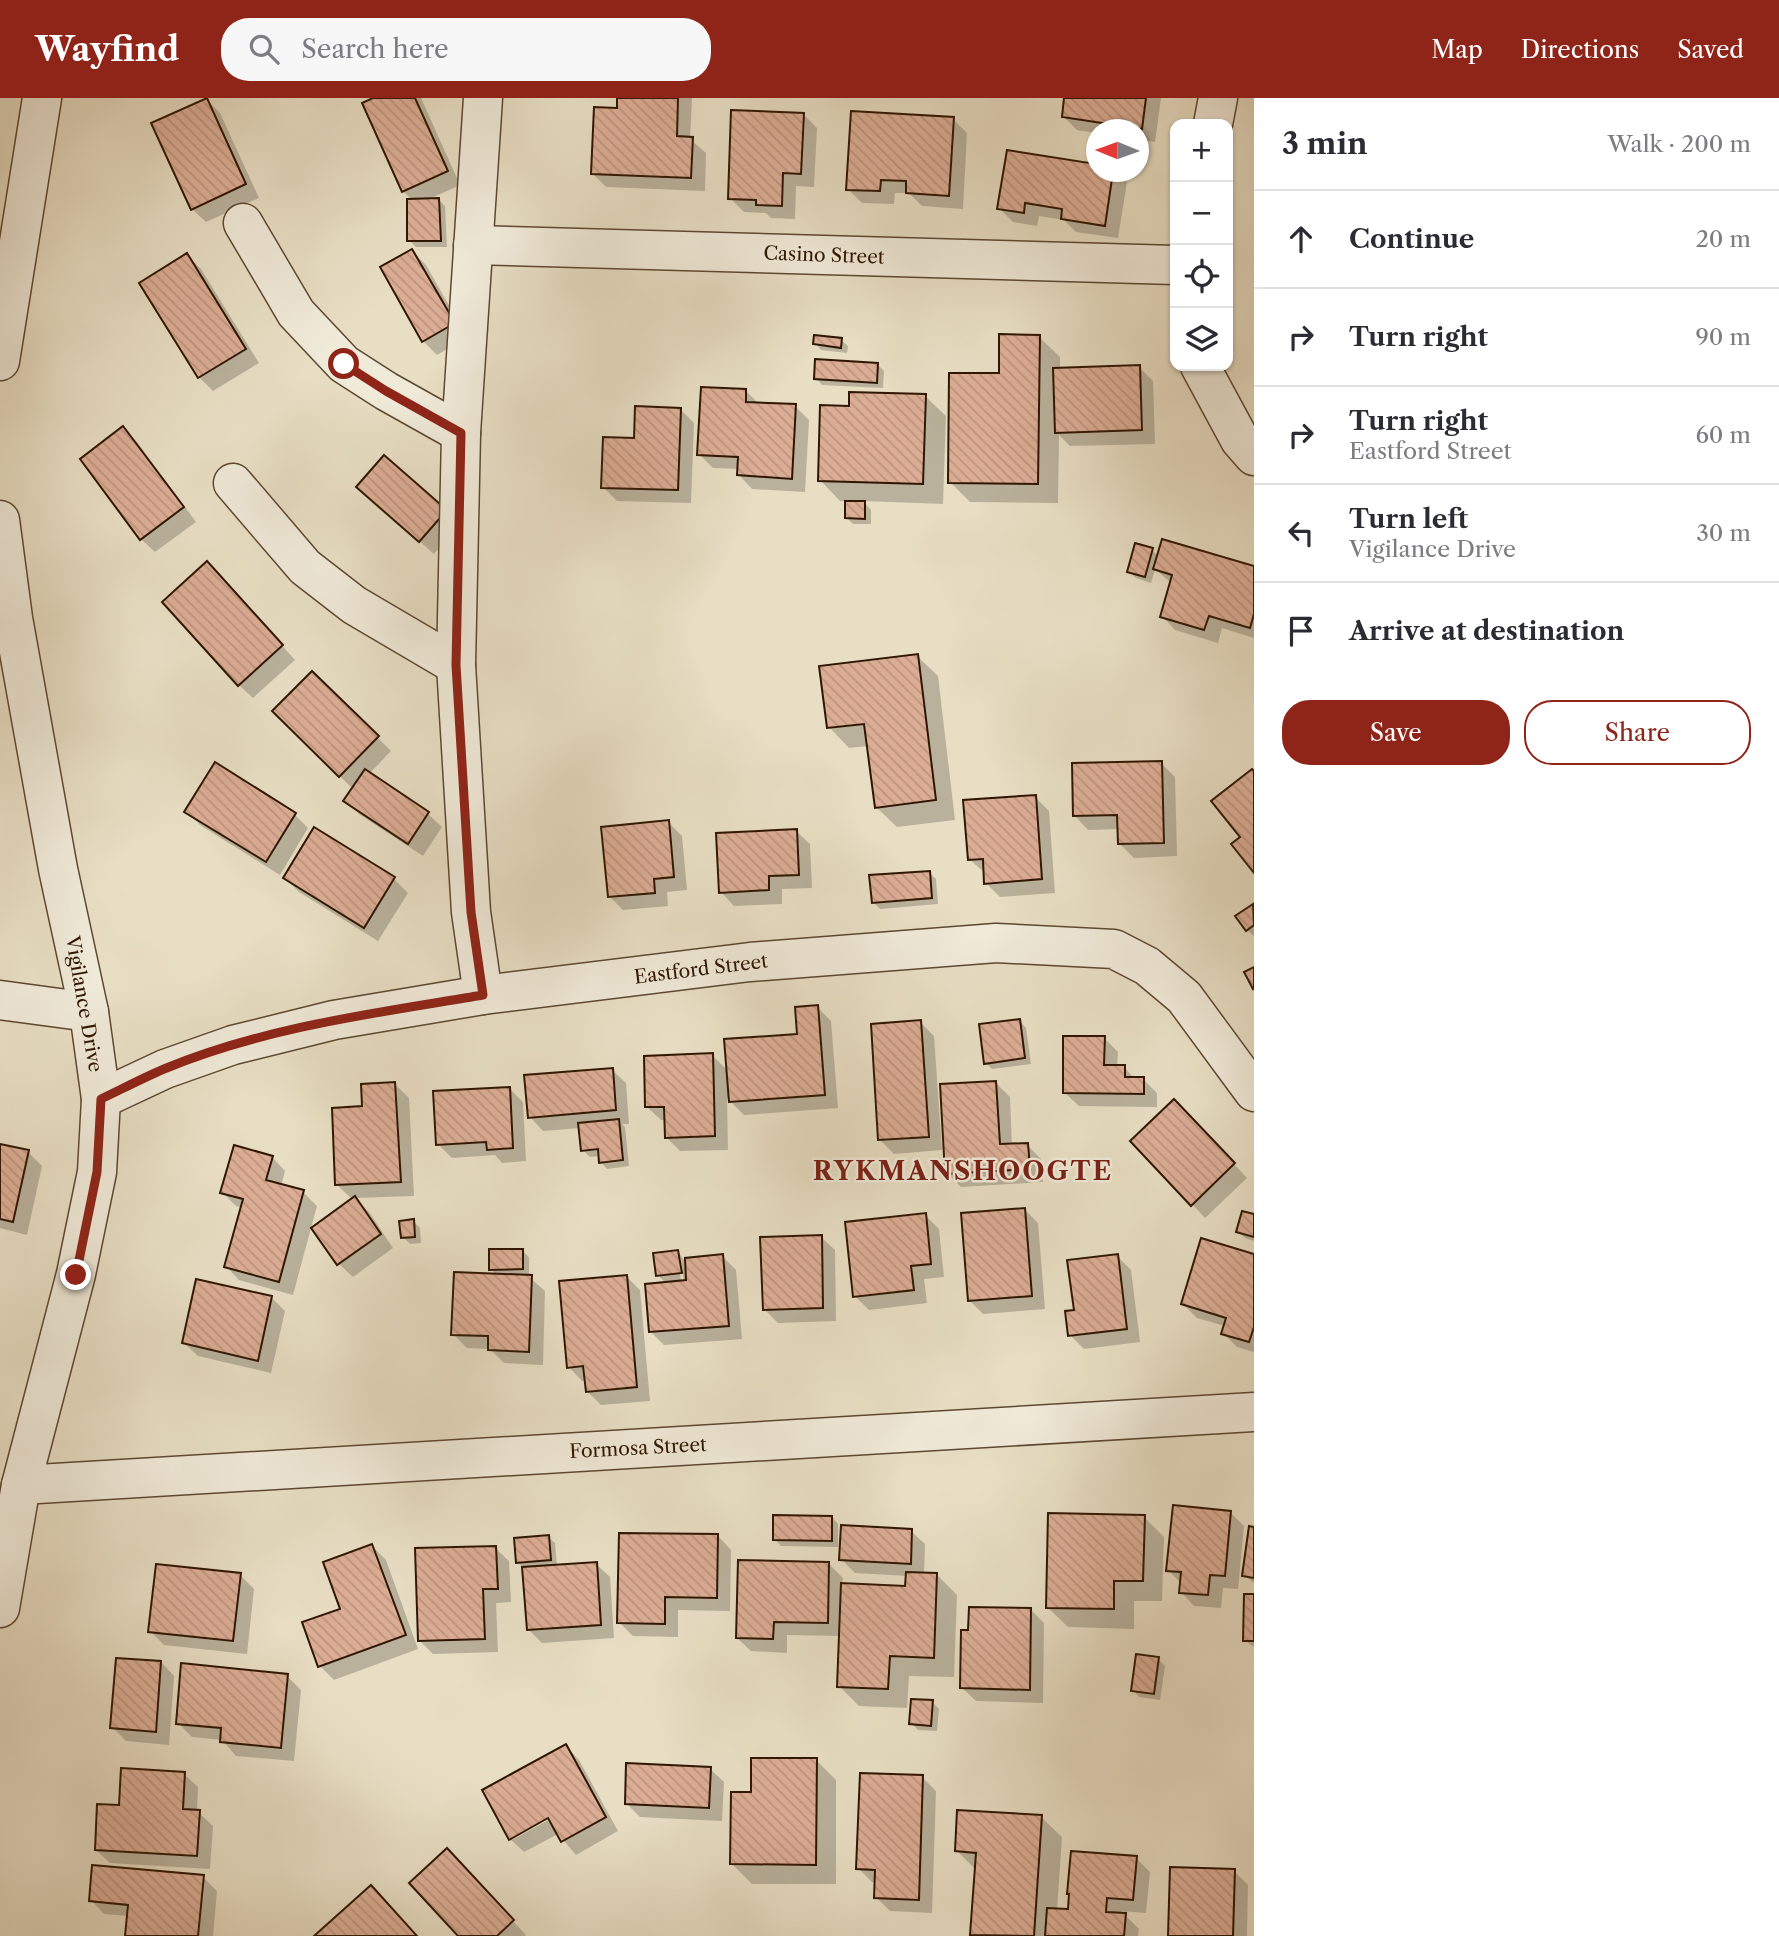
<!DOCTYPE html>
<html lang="en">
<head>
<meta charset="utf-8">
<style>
	:root { --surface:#fff; --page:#f7f7f7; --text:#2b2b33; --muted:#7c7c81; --line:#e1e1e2; --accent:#8f2418 }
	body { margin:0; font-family:"Libre Caslon Text",serif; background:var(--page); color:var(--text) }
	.controls { position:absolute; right:21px; top:21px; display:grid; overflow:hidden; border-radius:14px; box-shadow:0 2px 5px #0004 }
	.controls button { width:63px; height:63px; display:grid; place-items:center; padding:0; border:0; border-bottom:2px solid var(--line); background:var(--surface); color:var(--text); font:35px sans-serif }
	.compass { position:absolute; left:1086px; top:21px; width:63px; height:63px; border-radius:50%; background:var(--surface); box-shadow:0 2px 5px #0004; rotate:271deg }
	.stop { position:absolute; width:21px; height:21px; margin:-16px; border:5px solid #8f2418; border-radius:50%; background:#fff }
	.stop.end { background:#8f2418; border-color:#fff; box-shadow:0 2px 7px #0008 }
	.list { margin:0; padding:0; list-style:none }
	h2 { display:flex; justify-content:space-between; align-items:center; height:91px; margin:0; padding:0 28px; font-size:30px }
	h2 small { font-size:23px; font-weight:400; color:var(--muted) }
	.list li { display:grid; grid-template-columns:46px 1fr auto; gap:21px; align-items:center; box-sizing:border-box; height:98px; padding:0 28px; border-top:2px solid var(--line) }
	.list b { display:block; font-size:26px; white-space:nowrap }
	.list p { margin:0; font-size:23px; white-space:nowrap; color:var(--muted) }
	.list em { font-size:23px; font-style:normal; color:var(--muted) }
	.actions { display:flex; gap:14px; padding:21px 28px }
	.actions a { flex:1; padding:16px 0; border:2px solid var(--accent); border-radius:28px; text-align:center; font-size:24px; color:var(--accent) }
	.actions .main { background:var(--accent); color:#fff }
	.icon { flex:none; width:38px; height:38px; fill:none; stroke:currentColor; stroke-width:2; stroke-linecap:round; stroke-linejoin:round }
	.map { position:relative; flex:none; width:1254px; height:1838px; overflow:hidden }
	header { display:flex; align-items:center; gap:42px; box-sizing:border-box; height:98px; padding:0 35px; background:var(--accent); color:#fff }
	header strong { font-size:33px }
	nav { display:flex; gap:38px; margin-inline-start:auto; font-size:24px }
	.search { width:490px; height:63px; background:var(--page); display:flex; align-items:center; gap:18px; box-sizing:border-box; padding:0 24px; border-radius:28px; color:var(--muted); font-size:26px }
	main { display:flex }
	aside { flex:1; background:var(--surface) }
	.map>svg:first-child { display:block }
</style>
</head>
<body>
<header>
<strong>Wayfind</strong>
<div class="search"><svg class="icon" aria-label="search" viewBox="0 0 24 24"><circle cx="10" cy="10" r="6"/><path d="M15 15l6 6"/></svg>Search here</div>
<nav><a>Map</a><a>Directions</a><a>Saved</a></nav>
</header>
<main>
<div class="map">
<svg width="1254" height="1838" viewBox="0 0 1254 1838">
	<defs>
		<pattern id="building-back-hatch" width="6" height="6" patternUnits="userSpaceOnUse" patternTransform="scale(1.75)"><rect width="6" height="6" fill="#dcad95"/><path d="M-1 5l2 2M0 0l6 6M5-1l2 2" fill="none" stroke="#bd947f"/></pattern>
	</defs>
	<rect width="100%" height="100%" fill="#e8dec4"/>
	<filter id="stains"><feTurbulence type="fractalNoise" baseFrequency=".00286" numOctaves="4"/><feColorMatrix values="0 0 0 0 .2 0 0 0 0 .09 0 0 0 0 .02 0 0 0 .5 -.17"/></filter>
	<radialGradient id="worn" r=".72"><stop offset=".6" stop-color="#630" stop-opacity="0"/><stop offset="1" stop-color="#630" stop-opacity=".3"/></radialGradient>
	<!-- shadow -->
	<g fill="#0003" fill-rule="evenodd">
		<polygon points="377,0 421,0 460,87 427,102 439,102 445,108 447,149 416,149 409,142 412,102 403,93"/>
		<polygon points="619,0 692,0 690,41 706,55 705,93 606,89 592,75 618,12"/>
		<polygon points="1066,0 1161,0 1155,44 1138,41 1138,32 1096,32 1096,35 1077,32 1063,18"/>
		<polygon points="206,1 220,15 259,100 206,124 192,111"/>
		<polygon points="803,16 817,30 814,89 796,88 795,121 771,120 766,115 744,114 730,100"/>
		<polygon points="953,21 967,35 963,111 922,108 909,95 895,95 894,106 862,105 848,91"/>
		<polygon points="1008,54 1096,68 1096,74 1117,74 1127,84 1118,140 1076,134 1064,122 1039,118 1037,128 1013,124 999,110"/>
		<polygon points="412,153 426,167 467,239 437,257 423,243"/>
		<polygon points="187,157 201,171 259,265 213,293 199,279 142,186"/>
		<polygon points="1039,239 1060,259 1060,271 1139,269 1153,283 1155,346 1070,348 1059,337 1058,405 970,404 950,384"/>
		<polygon points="841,242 848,248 847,255 821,252 815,245"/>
		<polygon points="877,266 884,273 883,290 822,287 816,280"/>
		<polygon points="745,292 759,306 795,308 809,322 805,394 752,391 739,377 739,371 713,370 699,356"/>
		<polygon points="925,298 946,318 943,406 863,403 871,412 871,426 853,426 847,420 847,403 840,403 820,382 851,310"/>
		<polygon points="680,311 694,325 691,405 617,403 603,389 636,341"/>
		<polygon points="123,330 137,344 196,424 155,454 141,441"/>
		<polygon points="358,389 459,427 434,456"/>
		<polygon points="1152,452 1158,458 1254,470 1254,540 1222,530 1218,545 1175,532 1162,518 1171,485 1155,471 1151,485 1136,480 1129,474"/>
		<polygon points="220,479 295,562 253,600 239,587"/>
		<polygon points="917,558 938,578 955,722 897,729 876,709 868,648 849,650 829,629"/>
		<polygon points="312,575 391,653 369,676 428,716 442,729 423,758 359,716 346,703 353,691 274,613"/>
		<polygon points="1161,665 1175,679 1177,758 1134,760 1120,746 1119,731 1088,732 1075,718"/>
		<polygon points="1035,699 1049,713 1055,795 1000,799 986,785 985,775 969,761"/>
		<polygon points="186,713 294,716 308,730 280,777 200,727"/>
		<polygon points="668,724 682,738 687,792 667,794 668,808 623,812 609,798"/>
		<polygon points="314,732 394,781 408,795 378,843 299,794 285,780"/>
		<polygon points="796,733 810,746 812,790 782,791 782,806 734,808 721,794"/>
		<polygon points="930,775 936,781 938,806 880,811 873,804"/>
		<polygon points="1253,808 1254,810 1254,838 1247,832"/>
		<polygon points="817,909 831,923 838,1010 744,1017 727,1000 728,1052 680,1053 666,1039 666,1022 661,1022 647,1009 712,957 728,973 799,938"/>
		<polygon points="1020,923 1026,930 1031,966 992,971 986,965"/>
		<polygon points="920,924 934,938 942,1052 894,1056 880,1042"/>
		<polygon points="1104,940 1118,954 1117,969 1124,969 1135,981 1143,981 1157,995 1157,1009 1079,1008 1065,995"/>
		<polygon points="612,972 626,985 629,1026 622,1026 625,1029 629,1068 607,1071 601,1064 600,1058 590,1059 583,1052 580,1030 543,1033 530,1019"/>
		<polygon points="996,985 1010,999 1012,1048 1027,1047 1041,1061 1043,1084 961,1089 947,1075"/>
		<polygon points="395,986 409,1000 414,1098 354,1100 369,1114 393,1150 353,1179 339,1166 353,1102 337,1087 364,1010"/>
		<polygon points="509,990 523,1004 526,1063 502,1065 495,1057 452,1060 438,1046"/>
		<polygon points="1188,1017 1247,1080 1205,1120 1192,1106"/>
		<polygon points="0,1048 28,1054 42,1068 27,1137 0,1130"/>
		<polygon points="272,1059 285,1073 281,1088 303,1094 317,1108 293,1197 239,1182 226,1168 242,1110 236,1108 222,1094"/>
		<polygon points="1024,1111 1038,1125 1045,1211 983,1216 969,1202"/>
		<polygon points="925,1117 939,1131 944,1179 924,1181 927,1205 869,1212 855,1198"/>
		<polygon points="1254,1118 1254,1143 1245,1140 1238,1133"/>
		<polygon points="413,1123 420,1130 421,1145 410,1146 403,1139"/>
		<polygon points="821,1139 835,1152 836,1223 778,1225 764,1211"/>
		<polygon points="522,1152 529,1159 529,1179 545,1193 543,1267 504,1265 490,1251 467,1250 453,1236 497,1178 491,1171"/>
		<path d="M678 1154 684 1162 722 1158 736 1172 742 1241 664 1247 650 1233 667 1186 658 1177ZM678 1159H681L684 1184H681Z"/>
		<polygon points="1117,1158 1131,1172 1140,1244 1084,1251 1070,1237 1075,1214"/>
		<polygon points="1254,1158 1254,1254 1237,1249 1223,1235 1225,1228 1197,1220 1183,1206"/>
		<polygon points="626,1178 640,1192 650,1303 601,1307 587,1293 586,1282 582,1283 569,1269"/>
		<polygon points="271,1199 285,1213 271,1275 198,1258 184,1245"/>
		<polygon points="1230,1414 1244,1428 1238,1491 1223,1490 1221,1510 1194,1508 1181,1494 1181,1485 1168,1472"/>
		<polygon points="832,1419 838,1426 838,1449 781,1448 775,1441"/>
		<polygon points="1144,1419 1164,1439 1162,1503 1134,1503 1134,1531 1068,1529 1047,1509"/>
		<polygon points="1254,1430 1254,1485 1244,1477"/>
		<polygon points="911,1433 925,1446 924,1476 937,1477 957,1497 954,1579 909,1578 907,1610 859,1608 839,1588 841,1538 787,1537 787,1555 751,1553 737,1540 829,1466 843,1480 842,1487 907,1489 908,1478 855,1475 841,1461"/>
		<polygon points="718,1438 731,1452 730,1513 678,1512 678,1539 633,1538 619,1524"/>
		<polygon points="548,1439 555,1445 557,1468 596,1466 610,1479 614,1540 542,1545 528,1531 524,1470 518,1465"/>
		<polygon points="372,1448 386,1462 418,1551 334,1582 320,1568 342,1512"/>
		<polygon points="495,1450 509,1463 511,1504 496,1505 498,1554 433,1556 419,1542"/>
		<polygon points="240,1477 254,1491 247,1556 164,1547 150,1533"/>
		<polygon points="1254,1498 1254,1549 1244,1542"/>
		<polygon points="1031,1512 1044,1525 1043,1605 976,1603 962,1590 970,1534"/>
		<polygon points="1158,1561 1165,1568 1160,1602 1139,1599 1133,1592"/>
		<polygon points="161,1564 174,1578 169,1647 126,1643 112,1629"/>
		<polygon points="287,1578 301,1592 294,1663 236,1658 222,1642 192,1639 178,1625"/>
		<polygon points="932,1604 939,1611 937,1633 918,1632 911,1625"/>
		<path d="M566 1648 579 1662 618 1733 576 1757 558 1736 524 1754 510 1741ZM554 1715 556 1718 512 1742V1738Z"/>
		<polygon points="816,1662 836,1682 836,1786 752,1786 732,1766 752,1696"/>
		<polygon points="710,1671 724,1684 722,1723 640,1719 626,1705"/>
		<polygon points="184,1676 198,1689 197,1713 213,1728 210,1771 110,1765 96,1752 121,1709"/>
		<polygon points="922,1679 936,1693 932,1815 890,1813 876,1799 876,1784 872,1784 858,1770"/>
		<polygon points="1041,1719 1062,1739 1057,1812 1070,1813 1071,1798 1069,1796 1136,1760 1150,1774 1146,1815 1121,1813 1139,1831 1138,1838 974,1838 972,1836 976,1772 956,1752"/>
		<polygon points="460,1766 526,1837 525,1838 461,1838"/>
		<polygon points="1234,1773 1248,1787 1247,1838 1169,1838"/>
		<polygon points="203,1779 217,1793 213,1838 127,1838 129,1818 104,1816 91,1802"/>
	</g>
	<!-- building -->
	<g fill="url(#building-back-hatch)" stroke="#2f1600" stroke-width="2">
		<polygon points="207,0 246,86 191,112 151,25"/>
		<polygon points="373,0 415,0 448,73 402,94 362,5"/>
		<polygon points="617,0 678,0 677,38 693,39 691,80 591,76 594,9 617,10"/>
		<polygon points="1064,0 1146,0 1142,31 1062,19"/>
		<polygon points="731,12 804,15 801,76 783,75 782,108 756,107 756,102 728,101"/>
		<polygon points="851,13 954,19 949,98 906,95 906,83 881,82 880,93 846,92"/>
		<polygon points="1007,52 1096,66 1096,74 1113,74 1105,128 1061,121 1062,111 1025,105 1024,115 997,111"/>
		<polygon points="439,100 441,143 407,143 407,101"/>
		<polygon points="412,151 455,225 422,244 380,169"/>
		<polygon points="187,155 246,251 198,280 139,185"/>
		<polygon points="999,236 1040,237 1038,386 948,385 949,275 999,275"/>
		<polygon points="814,237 842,240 841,250 813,246"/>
		<polygon points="815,261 878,265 877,285 814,281"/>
		<polygon points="1140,267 1142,332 1055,335 1053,270"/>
		<polygon points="701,289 746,291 746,304 796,306 792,381 737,377 738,359 697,357"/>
		<polygon points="849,294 926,296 923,386 818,383 820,307 849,308"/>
		<polygon points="635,308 681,310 678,392 601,390 603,339 634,340"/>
		<polygon points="123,328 184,409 140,442 80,361"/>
		<polygon points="384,357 447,412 419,444 356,389"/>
		<polygon points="845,403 865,403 865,421 845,420"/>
		<polygon points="1162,441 1254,468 1254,516 1250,530 1209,518 1204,532 1160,519 1172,477 1153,471"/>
		<polygon points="1135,445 1153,450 1145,479 1127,474"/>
		<polygon points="207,463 283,547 238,588 162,504"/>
		<polygon points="918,556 936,702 875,710 864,626 827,630 819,568"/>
		<polygon points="312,573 379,638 339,679 272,613"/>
		<polygon points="1162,663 1164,745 1118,746 1117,717 1073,718 1072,665"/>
		<polygon points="215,664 296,715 266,764 184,714"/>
		<polygon points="365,671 429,714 408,746 343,703"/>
		<polygon points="1252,671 1254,673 1254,775 1231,746 1240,739 1211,703"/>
		<polygon points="1036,697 1042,781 984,786 983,761 968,762 963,702"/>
		<polygon points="669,722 674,779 654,781 655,795 608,799 601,729"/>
		<polygon points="314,729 395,779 364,830 283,780"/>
		<polygon points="797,731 799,777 769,778 769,792 719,795 716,735"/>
		<polygon points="930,773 932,800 872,805 869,777"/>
		<polygon points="1253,806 1254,827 1246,833 1235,818"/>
		<polygon points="1254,869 1254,890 1253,891 1244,874"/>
		<polygon points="818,907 825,997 729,1004 724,941 797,936 795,909"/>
		<polygon points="1020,921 1025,960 984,966 979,926"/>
		<polygon points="921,922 929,1039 878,1042 871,926"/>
		<polygon points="1063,938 1105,938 1104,967 1125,967 1125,979 1144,979 1144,996 1063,995"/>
		<polygon points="713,955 715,1038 665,1040 664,1009 645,1009 644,958"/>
		<polygon points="613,970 616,1012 528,1020 524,977"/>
		<polygon points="996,983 1000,1046 1028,1045 1030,1071 945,1076 940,986"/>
		<polygon points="395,984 401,1084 335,1087 332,1010 362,1008 361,986"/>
		<polygon points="510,989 513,1050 487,1052 486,1044 436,1047 433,993"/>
		<polygon points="1174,1001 1235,1065 1191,1108 1130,1043"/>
		<polygon points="619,1021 623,1062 599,1065 598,1051 581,1053 578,1025"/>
		<polygon points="0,1046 29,1052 13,1124 0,1121"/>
		<polygon points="234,1047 273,1058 266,1082 304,1092 279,1184 224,1169 243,1101 220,1095"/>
		<polygon points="355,1098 381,1136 337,1167 311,1130"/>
		<polygon points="1025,1110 1032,1198 968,1203 961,1115"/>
		<polygon points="1242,1113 1254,1116 1254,1139 1236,1134"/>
		<polygon points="926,1115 931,1166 911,1168 914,1192 853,1199 845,1124"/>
		<polygon points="414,1121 415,1139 401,1140 399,1123"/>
		<polygon points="822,1137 823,1210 763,1212 760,1139"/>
		<polygon points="1201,1140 1254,1156 1254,1229 1249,1244 1221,1236 1226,1220 1181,1206"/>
		<polygon points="489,1151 523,1151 523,1171 489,1172"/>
		<polygon points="678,1152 682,1175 656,1178 653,1155"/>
		<polygon points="723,1156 729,1228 649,1234 645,1186 686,1182 685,1160"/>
		<polygon points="1118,1156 1127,1231 1068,1238 1065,1213 1074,1212 1067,1162"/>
		<polygon points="454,1174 532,1177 529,1254 488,1252 488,1238 451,1237"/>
		<polygon points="627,1177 637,1289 586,1294 583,1268 567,1270 559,1183"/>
		<polygon points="196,1181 272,1198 258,1263 182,1245"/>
		<polygon points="1173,1407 1231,1413 1225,1478 1210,1477 1208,1497 1179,1495 1181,1474 1166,1473"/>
		<polygon points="1048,1415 1145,1417 1143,1483 1114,1483 1114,1511 1046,1510"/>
		<polygon points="773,1417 832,1418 832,1443 773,1442"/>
		<polygon points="841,1427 912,1431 911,1466 839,1462"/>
		<polygon points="1249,1428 1254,1429 1254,1480 1242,1478"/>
		<polygon points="619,1435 718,1436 717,1500 665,1499 665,1526 617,1525"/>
		<polygon points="549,1437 551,1462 516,1465 514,1440"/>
		<polygon points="372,1446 406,1537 318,1569 302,1524 340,1511 323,1464"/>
		<polygon points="496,1448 498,1491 483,1491 485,1541 418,1543 415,1450"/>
		<polygon points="738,1462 829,1464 828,1525 774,1524 773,1541 736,1540"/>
		<polygon points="597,1464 601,1527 527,1532 522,1469"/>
		<polygon points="156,1466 241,1475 233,1543 148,1534"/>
		<polygon points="906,1474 937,1475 934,1560 890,1558 888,1591 837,1589 841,1485 905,1488"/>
		<polygon points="1244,1496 1254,1496 1254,1543 1243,1543"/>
		<polygon points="969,1509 1031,1510 1030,1592 960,1590 961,1532 968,1532"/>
		<polygon points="1136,1556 1159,1559 1154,1596 1131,1593"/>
		<polygon points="116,1560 161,1563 156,1634 110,1630"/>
		<polygon points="181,1565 288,1576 281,1650 220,1644 221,1630 176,1626"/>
		<polygon points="911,1601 933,1602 931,1628 909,1626"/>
		<polygon points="566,1646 606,1719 561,1744 548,1720 509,1742 482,1692"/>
		<polygon points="751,1660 817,1660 816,1767 730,1766 731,1694 751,1694"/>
		<polygon points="626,1665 711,1669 709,1710 625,1706"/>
		<polygon points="121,1670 185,1674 183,1711 200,1712 197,1758 95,1752 97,1706 119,1707"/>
		<polygon points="860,1675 923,1677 919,1802 874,1800 875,1772 856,1771"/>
		<polygon points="957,1712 1042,1717 1034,1838 970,1837 976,1755 955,1753"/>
		<polygon points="447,1750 514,1822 497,1838 458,1838 409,1785"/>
		<polygon points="1071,1753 1137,1758 1133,1802 1107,1800 1106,1814 1126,1815 1124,1838 1045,1838 1047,1810 1068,1811 1069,1796 1067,1796"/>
		<polygon points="92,1767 204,1777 198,1838 125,1838 128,1807 89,1803"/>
		<polygon points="1170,1769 1235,1771 1233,1838 1168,1838"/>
		<polygon points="371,1787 417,1838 314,1838"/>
	</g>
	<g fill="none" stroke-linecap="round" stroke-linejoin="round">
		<!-- minor casing -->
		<g stroke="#5d4831" stroke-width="41">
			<g id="minor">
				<polyline points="483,0 461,335 456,567 471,814 483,897"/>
				<polyline points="1213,26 1218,0"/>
				<polyline points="243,125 296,215 344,266 386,293 461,335"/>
				<polyline points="473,147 1175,167"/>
				<polyline points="0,263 42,0"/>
				<polyline points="1200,268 1240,342 1254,358"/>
				<polyline points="233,385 305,469 354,507 456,567"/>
				<polyline points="0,422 13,520 58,771 89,914 101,1001 97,1074 76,1176 21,1387 0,1510"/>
				<polyline points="0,902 89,914"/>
				<polyline points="101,1001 165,971 233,947 334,922 483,897 750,864 996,845 1114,851 1147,868 1184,899 1254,994"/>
				<polyline points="21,1387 1254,1314"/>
			</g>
		</g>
		<!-- minor -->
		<use href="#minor" stroke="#f0ead9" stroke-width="38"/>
	</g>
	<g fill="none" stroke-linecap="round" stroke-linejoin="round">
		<!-- route -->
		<path stroke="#8f2418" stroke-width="9" d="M76 1177 97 1074 101 1001C122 991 143 980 164 971 265 929 376 915 483 897L471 814 456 567 461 335 386 293 344 266"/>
	</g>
	<g text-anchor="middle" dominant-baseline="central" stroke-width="5" stroke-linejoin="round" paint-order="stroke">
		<!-- street labels -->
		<g font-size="19" fill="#2f1600" stroke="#f0ead9">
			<text transform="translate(824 157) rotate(2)">Casino Street</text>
			<text transform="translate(701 871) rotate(-7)">Eastford Street</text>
			<text transform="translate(84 906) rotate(80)">Vigilance Drive</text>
			<text transform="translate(638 1350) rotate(-3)">Formosa Street</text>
		</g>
		<!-- district labels -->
		<g font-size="26" font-weight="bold" letter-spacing="2" fill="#7a1f14" stroke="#f0ead9">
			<text x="963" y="1073">RYKMANSHOOGTE</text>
		</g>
	</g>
	<rect width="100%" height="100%" filter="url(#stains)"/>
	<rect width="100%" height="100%" fill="url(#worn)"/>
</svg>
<div class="controls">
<button>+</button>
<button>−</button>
<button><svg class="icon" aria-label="locate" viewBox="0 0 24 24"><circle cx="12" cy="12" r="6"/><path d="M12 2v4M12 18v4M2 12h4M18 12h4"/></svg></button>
<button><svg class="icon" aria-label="layers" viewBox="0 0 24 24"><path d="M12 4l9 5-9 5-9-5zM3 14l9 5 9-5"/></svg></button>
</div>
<svg class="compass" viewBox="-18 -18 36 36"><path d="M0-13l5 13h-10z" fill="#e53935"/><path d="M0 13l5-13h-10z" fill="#7c7c81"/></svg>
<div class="stop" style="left:344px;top:266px"></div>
<div class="stop end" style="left:76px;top:1177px"></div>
</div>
<aside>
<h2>3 min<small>Walk · 200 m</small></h2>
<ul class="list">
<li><svg class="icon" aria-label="ahead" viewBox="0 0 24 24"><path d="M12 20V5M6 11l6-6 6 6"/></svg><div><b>Continue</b></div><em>20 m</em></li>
<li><svg class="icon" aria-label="right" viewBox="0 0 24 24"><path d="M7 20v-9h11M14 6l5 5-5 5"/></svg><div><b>Turn right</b></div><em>90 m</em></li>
<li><svg class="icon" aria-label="right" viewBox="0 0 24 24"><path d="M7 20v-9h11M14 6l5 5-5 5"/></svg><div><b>Turn right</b><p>Eastford Street</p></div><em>60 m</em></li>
<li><svg class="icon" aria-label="left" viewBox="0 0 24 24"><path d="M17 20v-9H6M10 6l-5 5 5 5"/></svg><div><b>Turn left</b><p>Vigilance Drive</p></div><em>30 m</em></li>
<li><svg class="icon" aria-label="arrive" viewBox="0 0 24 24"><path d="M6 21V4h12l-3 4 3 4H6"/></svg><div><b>Arrive at destination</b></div></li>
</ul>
<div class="actions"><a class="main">Save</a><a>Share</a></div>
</aside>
</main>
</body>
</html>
